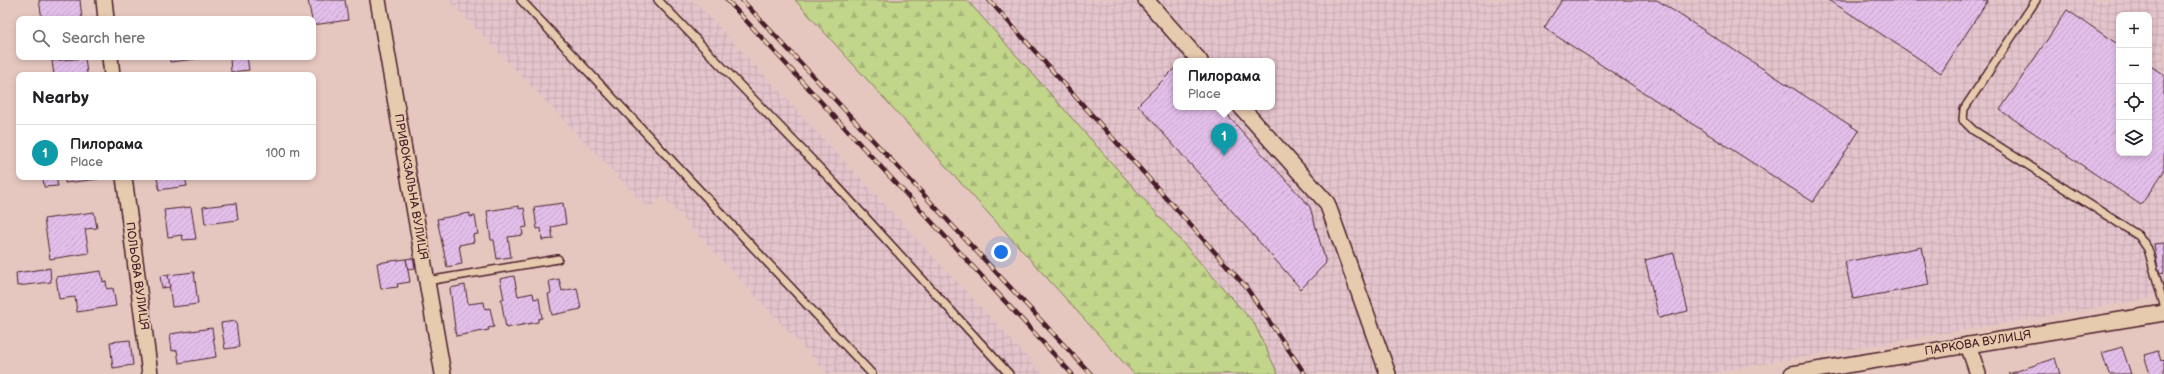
<!DOCTYPE html>
<html lang="en">
<head>
<meta charset="utf-8">
<style>
	:root { --surface:#fff; --page:#f2f2f2; --text:#202124; --muted:#757577; --line:#e0e0e0; --accent:#c8321e }
	body { margin:0; font-family:"Balsamiq Sans",sans-serif; background:var(--page); color:var(--text) }
	.controls { position:absolute; right:12px; top:12px; display:grid; overflow:hidden; border-radius:8px; box-shadow:0 2px 6px #0003 }
	.controls button { width:36px; height:36px; display:grid; place-items:center; padding:0; border:0; border-bottom:1px solid var(--line); background:var(--surface); color:var(--text); font:20px sans-serif }
	.you { position:absolute; left:1001px; top:252px; width:14px; height:14px; margin:-10px; border:3px solid #fff; border-radius:50%; background:#1a73e8; box-shadow:0 0 0 6px #1a73e833 }
	.badge { display:grid; place-items:center; width:26px; height:26px; border-radius:50%; background:var(--accent); color:#fff; font-size:13px; font-weight:700 }
	.pin { position:absolute; translate:-50% -33px; filter:drop-shadow(0 1px 2px #0008) }
	.pin::after { content:''; position:absolute; top:21px; width:14px; height:12px; background:inherit; clip-path:polygon(0 0,100% 0,50% 100%) }
	.popup { position:absolute; left:1173px; top:58px; width:102px; height:52px; box-sizing:border-box; display:grid; place-content:center; border-radius:8px; background:var(--surface); filter:drop-shadow(0 1px 3px #0005); font-size:13px; white-space:nowrap; color:var(--muted) }
	.popup b { font-size:15px; color:var(--text) }
	.popup::after { content:''; position:absolute; left:50%; top:100%; margin-left:-8px; border:8px solid transparent; border-top-color:var(--surface) }
	.list { margin:0; padding:0; list-style:none }
	h2 { display:flex; justify-content:space-between; align-items:center; height:52px; margin:0; padding:0 16px; font-size:17px }
	h2 small { font-size:13px; font-weight:400; color:var(--muted) }
	.list li { display:grid; grid-template-columns:26px 1fr auto; gap:12px; align-items:center; box-sizing:border-box; height:56px; padding:0 16px; border-top:1px solid var(--line) }
	.list b { display:block; font-size:15px; white-space:nowrap }
	.list p { margin:0; font-size:13px; white-space:nowrap; color:var(--muted) }
	.list em { font-size:13px; font-style:normal; color:var(--muted) }
	.icon { flex:none; width:22px; height:22px; fill:none; stroke:currentColor; stroke-width:2; stroke-linecap:round; stroke-linejoin:round }
	.map { position:relative; flex:none; width:2164px; height:374px; overflow:hidden }
	.search { position:absolute; background:var(--surface); box-shadow:0 2px 6px #0003; left:16px; top:16px; width:300px; height:44px; display:flex; align-items:center; gap:10px; box-sizing:border-box; padding:0 14px; border-radius:8px; color:var(--muted); font-size:15px }
	.panel { position:absolute; background:var(--surface); box-shadow:0 2px 6px #0003; left:16px; top:72px; width:300px; height:108px; border-radius:8px }
	.map>svg:first-child { display:block }
</style>
</head>
<body>
<div class="map">
<svg width="2164" height="374" viewBox="0 0 2164 374">
	<defs>
		<pattern id="industrial-grid" width="8" height="8" patternUnits="userSpaceOnUse"><rect width="8" height="8" fill="#e5c5cd"/><path d="M0 4h8M4 0v8" fill="none" stroke="#c6a9b0"/></pattern>
		<pattern id="forest-firs" width="22" height="20" patternUnits="userSpaceOnUse"><rect width="22" height="20" fill="#c1d58b"/><path d="M5 1l3.5 6h-7zM16 11l3.5 6h-7z" fill="#a7b678"/></pattern>
		<pattern id="building-hatch" width="6" height="6" patternUnits="userSpaceOnUse"><rect width="6" height="6" fill="#e3bfea"/><path d="M-1 1l2-2M0 6l6-6M5 7l2-2" fill="none" stroke="#c4a4c9"/></pattern>
	</defs>
	<rect width="100%" height="100%" fill="#e6c7c0"/>
	<filter id="ink" filterUnits="userSpaceOnUse"><feTurbulence type="fractalNoise" baseFrequency=".025" numOctaves="2"/><feDisplacementMap in="SourceGraphic" scale="8" xChannelSelector="R" yChannelSelector="G"/><feConvolveMatrix kernelMatrix="1 2 1 2 8 2 1 2 1" color-interpolation-filters="sRGB"/></filter>
	<g filter="url(#ink)">
		<!-- industrial -->
		<g fill="url(#industrial-grid)" fill-rule="evenodd">
			<polygon points="449,0 694,0 1043,374 828,374 663,197 648,208"/>
			<path d="M967 0H2164V296L1704 374H1278L1254 323ZM2119 15H2149V153H2119ZM1176 61H1272V107H1176Z"/>
		</g>
		<!-- forest -->
		<polygon fill="url(#forest-firs)" stroke="#867a5b" points="795,0 967,0 1254,323 1278,374 1134,374"/>
		<!-- building -->
		<g fill="url(#building-hatch)" stroke="#4a1f2b">
			<polygon points="39,0 80,0 82,19 42,19"/>
			<polygon points="308,0 345,0 348,20 313,25"/>
			<polygon points="1562,0 1657,0 1859,131 1813,202 1544,28"/>
			<polygon points="1829,0 1988,0 1941,73"/>
			<polygon points="2067,10 2119,45 2119,153 2149,153 2149,65 2164,75 2164,171 2141,205 2000,110"/>
			<polygon points="170,57 196,57 196,59 170,62"/>
			<polygon points="247,57 249,70 231,72 230,59"/>
			<polygon points="85,58 87,74 92,75 54,75 52,61"/>
			<polygon points="1176,67 1176,107 1220,107 1310,207 1326,263 1301,289 1138,105"/>
			<polygon points="43,177 56,177 58,186 44,187"/>
			<polygon points="65,177 98,177 99,179 65,183"/>
			<polygon points="157,177 185,177 187,186 159,190"/>
			<polygon points="236,203 238,220 205,224 203,207"/>
			<polygon points="563,203 566,224 551,227 553,239 542,240 541,228 537,229 534,207"/>
			<polygon points="519,206 519,209 524,208 527,227 522,228 523,235 508,237 511,257 497,259 494,240 491,240 487,211"/>
			<polygon points="191,207 196,239 183,240 182,235 168,237 164,210"/>
			<polygon points="94,212 97,228 85,229 89,253 50,259 44,219"/>
			<polygon points="470,213 470,217 475,216 478,234 473,235 474,242 459,245 462,264 447,267 437,219"/>
			<polygon points="2164,243 2164,273 2159,274 2154,244"/>
			<polygon points="1922,247 1929,285 1853,299 1845,262"/>
			<polygon points="1674,253 1688,311 1659,318 1645,260"/>
			<polygon points="413,258 415,268 408,269 406,259"/>
			<polygon points="406,259 410,282 397,284 398,287 381,289 377,263"/>
			<polygon points="50,268 51,282 17,286 16,273"/>
			<polygon points="101,271 103,282 106,281 107,289 113,288 116,306 77,312 75,297 59,299 56,277"/>
			<polygon points="194,272 198,304 172,307 168,275"/>
			<polygon points="168,275 170,287 162,288 160,276"/>
			<polygon points="514,276 518,296 533,293 534,299 539,298 542,318 538,319 538,322 506,328 501,299 504,299 500,279"/>
			<polygon points="559,279 562,291 577,288 581,309 552,315 548,294 551,293 549,281"/>
			<polygon points="465,285 468,304 484,302 485,309 490,308 494,327 488,328 489,330 456,336 450,288"/>
			<polygon points="236,321 239,347 225,349 221,323"/>
			<polygon points="212,328 216,357 179,363 177,350 172,351 170,334"/>
			<polygon points="130,340 133,365 113,368 110,342"/>
			<polygon points="2122,347 2131,374 2109,374 2102,353"/>
			<polygon points="2158,351 2161,361 2164,360 2164,374 2150,374 2144,355"/>
			<polygon points="2055,358 2060,374 2009,374"/>
		</g>
		<g fill="none" stroke-linecap="round" stroke-linejoin="round">
			<!-- lane casing -->
			<g stroke="#4a1f2b" stroke-width="10">
				<g id="lane">
					<polyline points="521,0 872,374"/>
					<polyline points="658,0 835,184 1009,374"/>
					<polyline points="2036,0 1964,109 1963,120 1973,130 2139,236 2148,249 2164,305"/>
					<polyline points="427,281 558,259"/>
				</g>
			</g>
			<!-- street casing -->
			<g stroke="#4a1f2b" stroke-width="18">
				<g id="street">
					<polyline points="104,0 106,19"/>
					<polyline points="378,0 443,374"/>
					<polyline points="1146,0 1200,61"/>
					<polyline points="110,57 112,75"/>
					<polyline points="1241,107 1327,203 1388,374"/>
					<polyline points="124,177 150,374"/>
					<polyline points="1968,345 1978,374"/>
					<polyline points="1792,374 2164,313"/>
				</g>
			</g>
			<!-- lane -->
			<use href="#lane" stroke="#e7cbae" stroke-width="7"/>
			<!-- street -->
			<use href="#street" stroke="#e7cbae" stroke-width="15"/>
			<!-- rail casing -->
			<g stroke="#4a1f2b" stroke-width="4.5">
				<g id="rail">
					<polyline points="727,0 1072,374"/>
					<polyline points="742,0 1091,374"/>
					<polyline points="989,0 1246,287 1305,374"/>
				</g>
			</g>
			<!-- rail -->
			<use href="#rail" stroke="#e7cbae" stroke-width="3" stroke-dasharray="9" stroke-linecap="butt"/>
		</g>
	</g>
	<g text-anchor="middle" dominant-baseline="central" stroke-width="3.5" stroke-linejoin="round" paint-order="stroke">
		<!-- street labels -->
		<g font-size="12" fill="#4a1f2b" stroke="#e7cbae">
			<text transform="translate(411 187) rotate(80)">ПРИВОКЗАЛЬНА ВУЛИЦЯ</text>
			<text transform="translate(137 276) rotate(82)">ПОЛЬОВА ВУЛИЦЯ</text>
			<text transform="translate(1978 343) rotate(-9)">ПАРКОВА ВУЛИЦЯ</text>
		</g>
	</g>
</svg>
<div class="controls">
<button>+</button>
<button>−</button>
<button><svg class="icon" aria-label="locate" viewBox="0 0 24 24"><circle cx="12" cy="12" r="6"/><path d="M12 2v4M12 18v4M2 12h4M18 12h4"/></svg></button>
<button><svg class="icon" aria-label="layers" viewBox="0 0 24 24"><path d="M12 4l9 5-9 5-9-5zM3 14l9 5 9-5"/></svg></button>
</div>
<div class="you"></div>
<div class="pin badge" style="left:1224px;top:156px;background:#0f9aa8">1</div>
<div class="popup"><b>Пилорама</b>Place</div>
<div class="search"><svg class="icon" aria-label="search" viewBox="0 0 24 24"><circle cx="10" cy="10" r="6"/><path d="M15 15l6 6"/></svg>Search here</div>
<section class="panel">
<h2>Nearby<small></small></h2>
<ul class="list">
<li><span class="badge" style="background:#0f9aa8">1</span><div><b>Пилорама</b><p>Place</p></div><em>100 m</em></li>
</ul>
</section>
</div>
</body>
</html>
